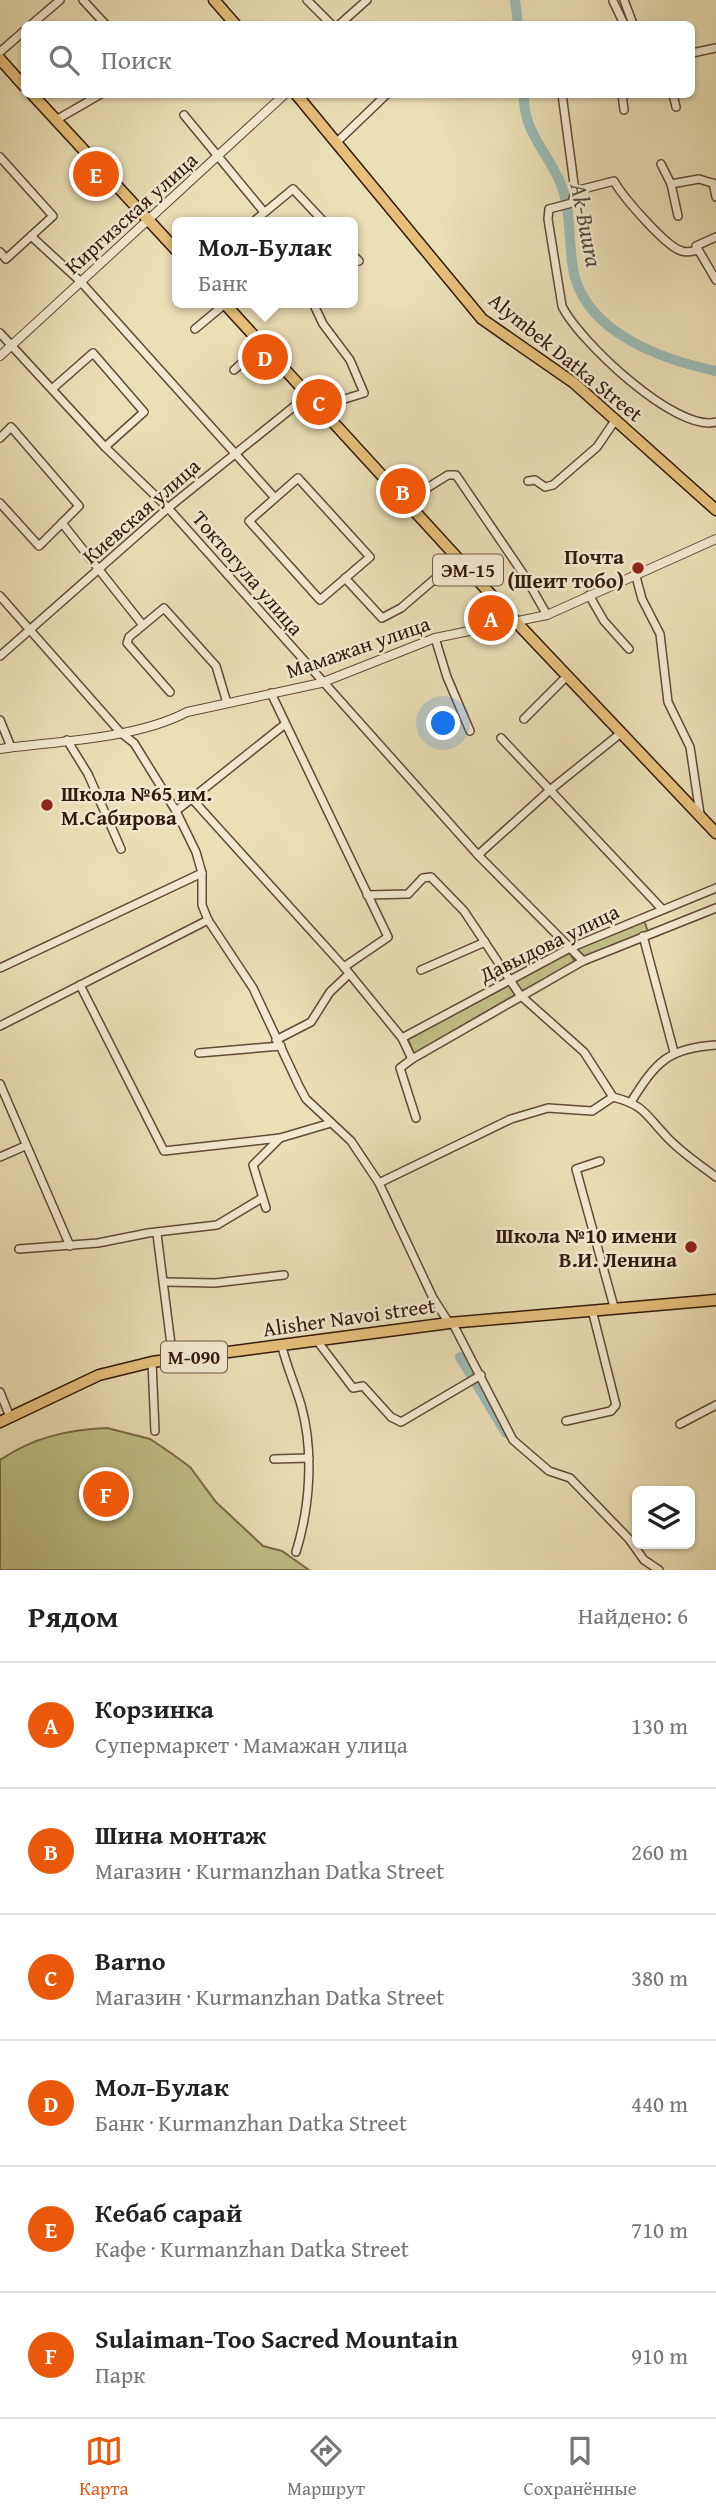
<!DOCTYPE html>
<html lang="ru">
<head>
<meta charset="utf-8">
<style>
	:root { --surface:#fff; --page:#f2f2f2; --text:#222; --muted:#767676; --line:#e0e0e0; --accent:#ea580c }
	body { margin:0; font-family:"Gentium Book Plus",serif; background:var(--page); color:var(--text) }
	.controls { position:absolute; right:21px; bottom:21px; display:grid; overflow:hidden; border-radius:10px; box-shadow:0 2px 5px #0004 }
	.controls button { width:63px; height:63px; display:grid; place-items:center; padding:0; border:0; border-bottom:2px solid var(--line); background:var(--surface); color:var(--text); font:35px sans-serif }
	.you { position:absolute; left:444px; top:724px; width:24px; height:24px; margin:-18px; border:5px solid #fff; border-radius:50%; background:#1a73e8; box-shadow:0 0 0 10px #1a73e833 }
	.badge { display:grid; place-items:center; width:46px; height:46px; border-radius:50%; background:var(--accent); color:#fff; font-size:23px; font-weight:700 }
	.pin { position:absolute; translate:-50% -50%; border:4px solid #fff; box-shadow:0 2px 7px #0006 }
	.popup { position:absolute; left:172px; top:217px; width:186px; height:91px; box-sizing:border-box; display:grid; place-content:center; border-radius:10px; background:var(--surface); filter:drop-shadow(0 2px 5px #0005); font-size:23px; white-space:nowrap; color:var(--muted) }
	.popup b { font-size:26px; color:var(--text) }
	.popup::after { content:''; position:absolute; left:50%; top:100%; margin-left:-14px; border:14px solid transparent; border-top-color:var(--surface) }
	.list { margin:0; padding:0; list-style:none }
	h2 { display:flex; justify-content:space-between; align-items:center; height:91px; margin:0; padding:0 28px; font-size:30px }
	h2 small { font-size:23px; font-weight:400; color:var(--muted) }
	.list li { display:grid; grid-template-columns:46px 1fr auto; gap:21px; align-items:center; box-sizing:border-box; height:126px; padding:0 28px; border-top:2px solid var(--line) }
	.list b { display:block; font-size:26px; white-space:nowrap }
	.list p { margin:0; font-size:23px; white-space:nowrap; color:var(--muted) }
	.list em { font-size:23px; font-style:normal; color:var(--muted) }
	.icon { flex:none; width:38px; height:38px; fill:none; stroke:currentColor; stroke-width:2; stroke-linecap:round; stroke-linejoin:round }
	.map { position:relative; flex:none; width:716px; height:1570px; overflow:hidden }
	.search { position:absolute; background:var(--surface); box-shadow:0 2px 5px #0004; left:21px; right:21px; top:21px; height:77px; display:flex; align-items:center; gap:18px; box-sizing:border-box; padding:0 24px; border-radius:10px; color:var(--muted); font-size:26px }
	.sheet { height:847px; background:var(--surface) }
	nav { display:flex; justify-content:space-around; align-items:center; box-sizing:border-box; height:98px; border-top:2px solid var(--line); background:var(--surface); font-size:19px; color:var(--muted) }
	nav a { display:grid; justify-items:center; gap:4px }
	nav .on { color:var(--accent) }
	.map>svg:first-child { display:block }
</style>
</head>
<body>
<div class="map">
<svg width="716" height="1570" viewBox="0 0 716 1570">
	<rect width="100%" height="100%" fill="#ebdfb6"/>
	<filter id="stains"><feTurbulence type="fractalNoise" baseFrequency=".00286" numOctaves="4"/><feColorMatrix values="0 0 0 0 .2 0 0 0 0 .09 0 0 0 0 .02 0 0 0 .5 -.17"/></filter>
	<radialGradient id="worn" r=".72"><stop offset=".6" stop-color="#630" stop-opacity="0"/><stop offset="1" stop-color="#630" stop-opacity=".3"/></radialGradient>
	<!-- green -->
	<g fill="#bfc088" stroke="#7a6c4a" stroke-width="2">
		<polygon points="644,920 648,932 585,957 577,949"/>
		<polygon points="569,952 575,962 521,992 515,980"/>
		<polygon points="509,985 515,995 414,1054 408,1039"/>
		<path d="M107 1428 150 1439 171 1453 190 1467 216 1502 263 1546 282 1551 309 1570H0V1460C34 1437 67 1430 107 1428Z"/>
	</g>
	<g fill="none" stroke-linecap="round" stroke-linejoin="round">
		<!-- river -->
		<g stroke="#9bbbb6" stroke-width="10">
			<polyline points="515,0 518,24"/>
			<path d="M524 94C522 130 548 153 560 182 573 212 567 247 575 278 592 335 664 360 716 371"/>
			<polyline points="460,1357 506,1433"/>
		</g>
		<!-- minor casing -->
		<g stroke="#624a36" stroke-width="10">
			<g id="minor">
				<polyline points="83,0 105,24"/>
				<polyline points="307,0 331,24"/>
				<polyline points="624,0 633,24"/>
				<polyline points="613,1 624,24"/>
				<polyline points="32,24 60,0"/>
				<polyline points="340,24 367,0"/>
				<polyline points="0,52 24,31"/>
				<polyline points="692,53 716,48"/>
				<path d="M562 94 575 191 572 203 549 209 548 219 562 306C578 340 676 433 716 422"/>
				<polyline points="622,94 624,110"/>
				<polyline points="673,94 676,107"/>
				<polyline points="184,115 264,212"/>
				<polyline points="56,120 101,94"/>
				<polyline points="337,142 387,94"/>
				<polyline points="0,157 53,216 6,259 0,252"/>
				<polyline points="661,164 671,184 678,216"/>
				<polyline points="713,183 716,197"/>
				<polyline points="671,184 699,179 712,183"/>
				<path d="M575 191 614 181C622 196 667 248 682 251 687 253 693 251 698 250"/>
				<polyline points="253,222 293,189 324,222"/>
				<polyline points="31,236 81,282 275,498"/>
				<polyline points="716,237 696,246 716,280"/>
				<polyline points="352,254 359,261"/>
				<polyline points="313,303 323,324 350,360 364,393 319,407"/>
				<polyline points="195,329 225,304"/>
				<polyline points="0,333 105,447 168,508 478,855 583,961"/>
				<polyline points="234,370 262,345"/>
				<polyline points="52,389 93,353 144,412 105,447"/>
				<polyline points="0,438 11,427 79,506 39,546 0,503"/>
				<polygon points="298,478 370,557 320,600 249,521"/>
				<polyline points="528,481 535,480 545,487 553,485 597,447 616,419"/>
				<polyline points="406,501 448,475 456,475 526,578 547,615"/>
				<polyline points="62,523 142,624"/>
				<polyline points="635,573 642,599 660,634 668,702 690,747 700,814"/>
				<polyline points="345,578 382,618 401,608 458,559"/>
				<polyline points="589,595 604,621 629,649"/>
				<polyline points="0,596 120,732 134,743 176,811 196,852 202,873 202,905 208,920 253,988 299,1086 306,1099 351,1141 379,1183 433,1298 449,1323"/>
				<polyline points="435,638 447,677 470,731"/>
				<polyline points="0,656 168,508 307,396"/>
				<polyline points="170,692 127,643 129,637 164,608 216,666 227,703"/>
				<polyline points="271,693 388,937 344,967"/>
				<polyline points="524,719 567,676"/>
				<polyline points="0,720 11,747"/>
				<polyline points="501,738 662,909"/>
				<polyline points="67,740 88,774 121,849"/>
				<polyline points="193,800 344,967 402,1038 412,1059"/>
				<polyline points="176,811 284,725"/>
				<polyline points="478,855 550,790 621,733"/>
				<path d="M367 895 408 894 423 878 431 877 464 911 520 995 584 1052 613 1097C644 1105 645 1114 665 1135 679 1151 699 1164 716 1177"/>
				<polyline points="643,936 674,1052"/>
				<polyline points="0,968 202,873"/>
				<polyline points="421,970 485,942"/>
				<polyline points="80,985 164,1151 280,1138"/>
				<polyline points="0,1026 208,920"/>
				<polyline points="402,1038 570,948 716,888"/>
				<polyline points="276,1040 311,1022 330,992 349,974"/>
				<polyline points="199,1053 281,1046"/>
				<polyline points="0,1084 70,1246"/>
				<path d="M631 1102C656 1062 668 1048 716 1045"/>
				<polyline points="416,1118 400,1068 412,1059 583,961 716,908"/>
				<polyline points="0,1157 25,1146"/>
				<polyline points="600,1161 576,1169 614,1307"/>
				<polyline points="379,1183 511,1119 548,1108 592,1111 613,1097"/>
				<polyline points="266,1208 253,1165 280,1138 331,1123"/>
				<polyline points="157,1234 173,1360"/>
				<polyline points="19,1249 98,1243 148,1233 217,1225 262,1198"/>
				<polyline points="165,1282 215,1283 284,1275"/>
				<polyline points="452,1322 513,1440 549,1471 570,1478 629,1539 644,1560 659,1570"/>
				<polyline points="318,1342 353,1388 363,1386 391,1417 401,1422 481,1375"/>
				<path d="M282 1347C287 1367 295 1385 301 1405 314 1451 310 1507 296 1552"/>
				<polyline points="152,1362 155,1431"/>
				<polyline points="0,1392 10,1417"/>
				<polyline points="566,1421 611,1411 616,1405 592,1310"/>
				<polyline points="680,1424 716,1405"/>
				<polyline points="274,1459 309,1458"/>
			</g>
		</g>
		<!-- tertiary casing -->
		<g stroke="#624a36" stroke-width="10">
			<g id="tertiary">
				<polyline points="0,356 285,94"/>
				<path d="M0 749C57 741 136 739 187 712L321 683 435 638 547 615 716 539"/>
			</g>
		</g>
		<!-- primary casing -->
		<g stroke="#34180c" stroke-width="13">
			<g id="primary">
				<polyline points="214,0 235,24"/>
				<polyline points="0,59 24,86"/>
				<polyline points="32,94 177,251"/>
				<polyline points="296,94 482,319 574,383 716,510"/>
				<polyline points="224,303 517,623 716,833"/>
				<polyline points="0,1422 99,1375 152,1362 449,1323 716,1300"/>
			</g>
		</g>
		<!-- minor -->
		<use href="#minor" stroke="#f2ead0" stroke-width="7"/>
		<!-- tertiary -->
		<use href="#tertiary" stroke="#f2ead0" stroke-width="8"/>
		<!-- primary -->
		<use href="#primary" stroke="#e6c07b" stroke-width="10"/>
	</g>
	<!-- markers -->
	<g fill="#8f2418" stroke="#f2ead0" stroke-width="2.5">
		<circle cx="638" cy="568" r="7"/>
		<circle cx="47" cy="805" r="7"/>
		<circle cx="691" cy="1247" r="7"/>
	</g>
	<g text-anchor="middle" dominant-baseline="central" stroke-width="5" stroke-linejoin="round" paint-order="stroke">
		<!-- shield labels -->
		<g fill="#f2ead0" stroke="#6d5747" stroke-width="2">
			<rect x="433" y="554.5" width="70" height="31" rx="5"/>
			<rect x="161" y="1341.5" width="66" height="31" rx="5"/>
		</g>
		<g font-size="19" font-weight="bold" fill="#34180c">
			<text x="468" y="570">ЭМ-15</text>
			<text x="194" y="1357">М-090</text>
		</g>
		<!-- street labels -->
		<g font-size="21" fill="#34180c" stroke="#f2ead0">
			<text transform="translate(131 213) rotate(-42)">Киргизская улица</text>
			<text transform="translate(566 357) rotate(39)">Alymbek Datka Street</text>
			<text transform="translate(141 511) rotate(-41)">Киевская улица</text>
			<text transform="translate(248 573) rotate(49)">Токтогула улица</text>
			<text transform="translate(358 647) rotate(-19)">Мамажан улица</text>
			<text transform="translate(549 943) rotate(-26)">Давыдова улица</text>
			<text transform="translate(349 1317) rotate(-8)">Alisher Navoi street</text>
		</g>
		<!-- poi labels -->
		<g font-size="21" font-weight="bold" fill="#34180c" stroke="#f2ead0" text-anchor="end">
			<text x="624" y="556">Почта<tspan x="624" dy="24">(Шеит тобо)</tspan></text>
			<text x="61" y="793" text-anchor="start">Школа №65 им.<tspan x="61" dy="24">М.Сабирова</tspan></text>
			<text x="677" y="1235">Школа №10 имени<tspan x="677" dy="24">В.И. Ленина</tspan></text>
		</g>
		<!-- water labels -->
		<g font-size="23" font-style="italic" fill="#53493f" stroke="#f2ead0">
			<text transform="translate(587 225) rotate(79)">Ak-Buura</text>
		</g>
	</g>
	<rect width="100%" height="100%" filter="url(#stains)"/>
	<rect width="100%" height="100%" fill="url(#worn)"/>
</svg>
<div class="controls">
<button><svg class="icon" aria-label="layers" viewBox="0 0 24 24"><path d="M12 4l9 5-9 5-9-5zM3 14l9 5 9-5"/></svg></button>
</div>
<div class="you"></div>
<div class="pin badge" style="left:491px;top:618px">A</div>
<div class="pin badge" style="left:403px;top:491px">B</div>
<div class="pin badge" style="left:319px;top:402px">C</div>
<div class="pin badge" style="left:265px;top:357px">D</div>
<div class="popup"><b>Мол-Булак</b>Банк</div>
<div class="pin badge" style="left:96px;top:174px">E</div>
<div class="pin badge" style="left:106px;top:1494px">F</div>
<div class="search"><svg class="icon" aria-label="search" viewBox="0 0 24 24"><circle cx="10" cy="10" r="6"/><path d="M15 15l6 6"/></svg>Поиск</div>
</div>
<section class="sheet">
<h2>Рядом<small>Найдено: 6</small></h2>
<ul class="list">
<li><span class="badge">A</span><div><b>Корзинка</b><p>Супермаркет · Мамажан улица</p></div><em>130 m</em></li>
<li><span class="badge">B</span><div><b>Шина монтаж</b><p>Магазин · Kurmanzhan Datka Street</p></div><em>260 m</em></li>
<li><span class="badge">C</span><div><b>Barno</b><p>Магазин · Kurmanzhan Datka Street</p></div><em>380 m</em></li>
<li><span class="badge">D</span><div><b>Мол-Булак</b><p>Банк · Kurmanzhan Datka Street</p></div><em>440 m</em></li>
<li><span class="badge">E</span><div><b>Кебаб сарай</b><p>Кафе · Kurmanzhan Datka Street</p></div><em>710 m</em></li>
<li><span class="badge">F</span><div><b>Sulaiman-Too Sacred Mountain</b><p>Парк</p></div><em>910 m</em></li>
</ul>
</section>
<nav>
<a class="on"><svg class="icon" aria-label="map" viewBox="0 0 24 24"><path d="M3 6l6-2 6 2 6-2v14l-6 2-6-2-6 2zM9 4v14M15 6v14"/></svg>Карта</a>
<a><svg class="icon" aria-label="directions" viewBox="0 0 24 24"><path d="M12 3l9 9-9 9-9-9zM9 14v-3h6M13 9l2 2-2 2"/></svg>Маршрут</a>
<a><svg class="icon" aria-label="saved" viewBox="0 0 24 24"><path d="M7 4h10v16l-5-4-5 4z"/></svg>Сохранённые</a>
</nav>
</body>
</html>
